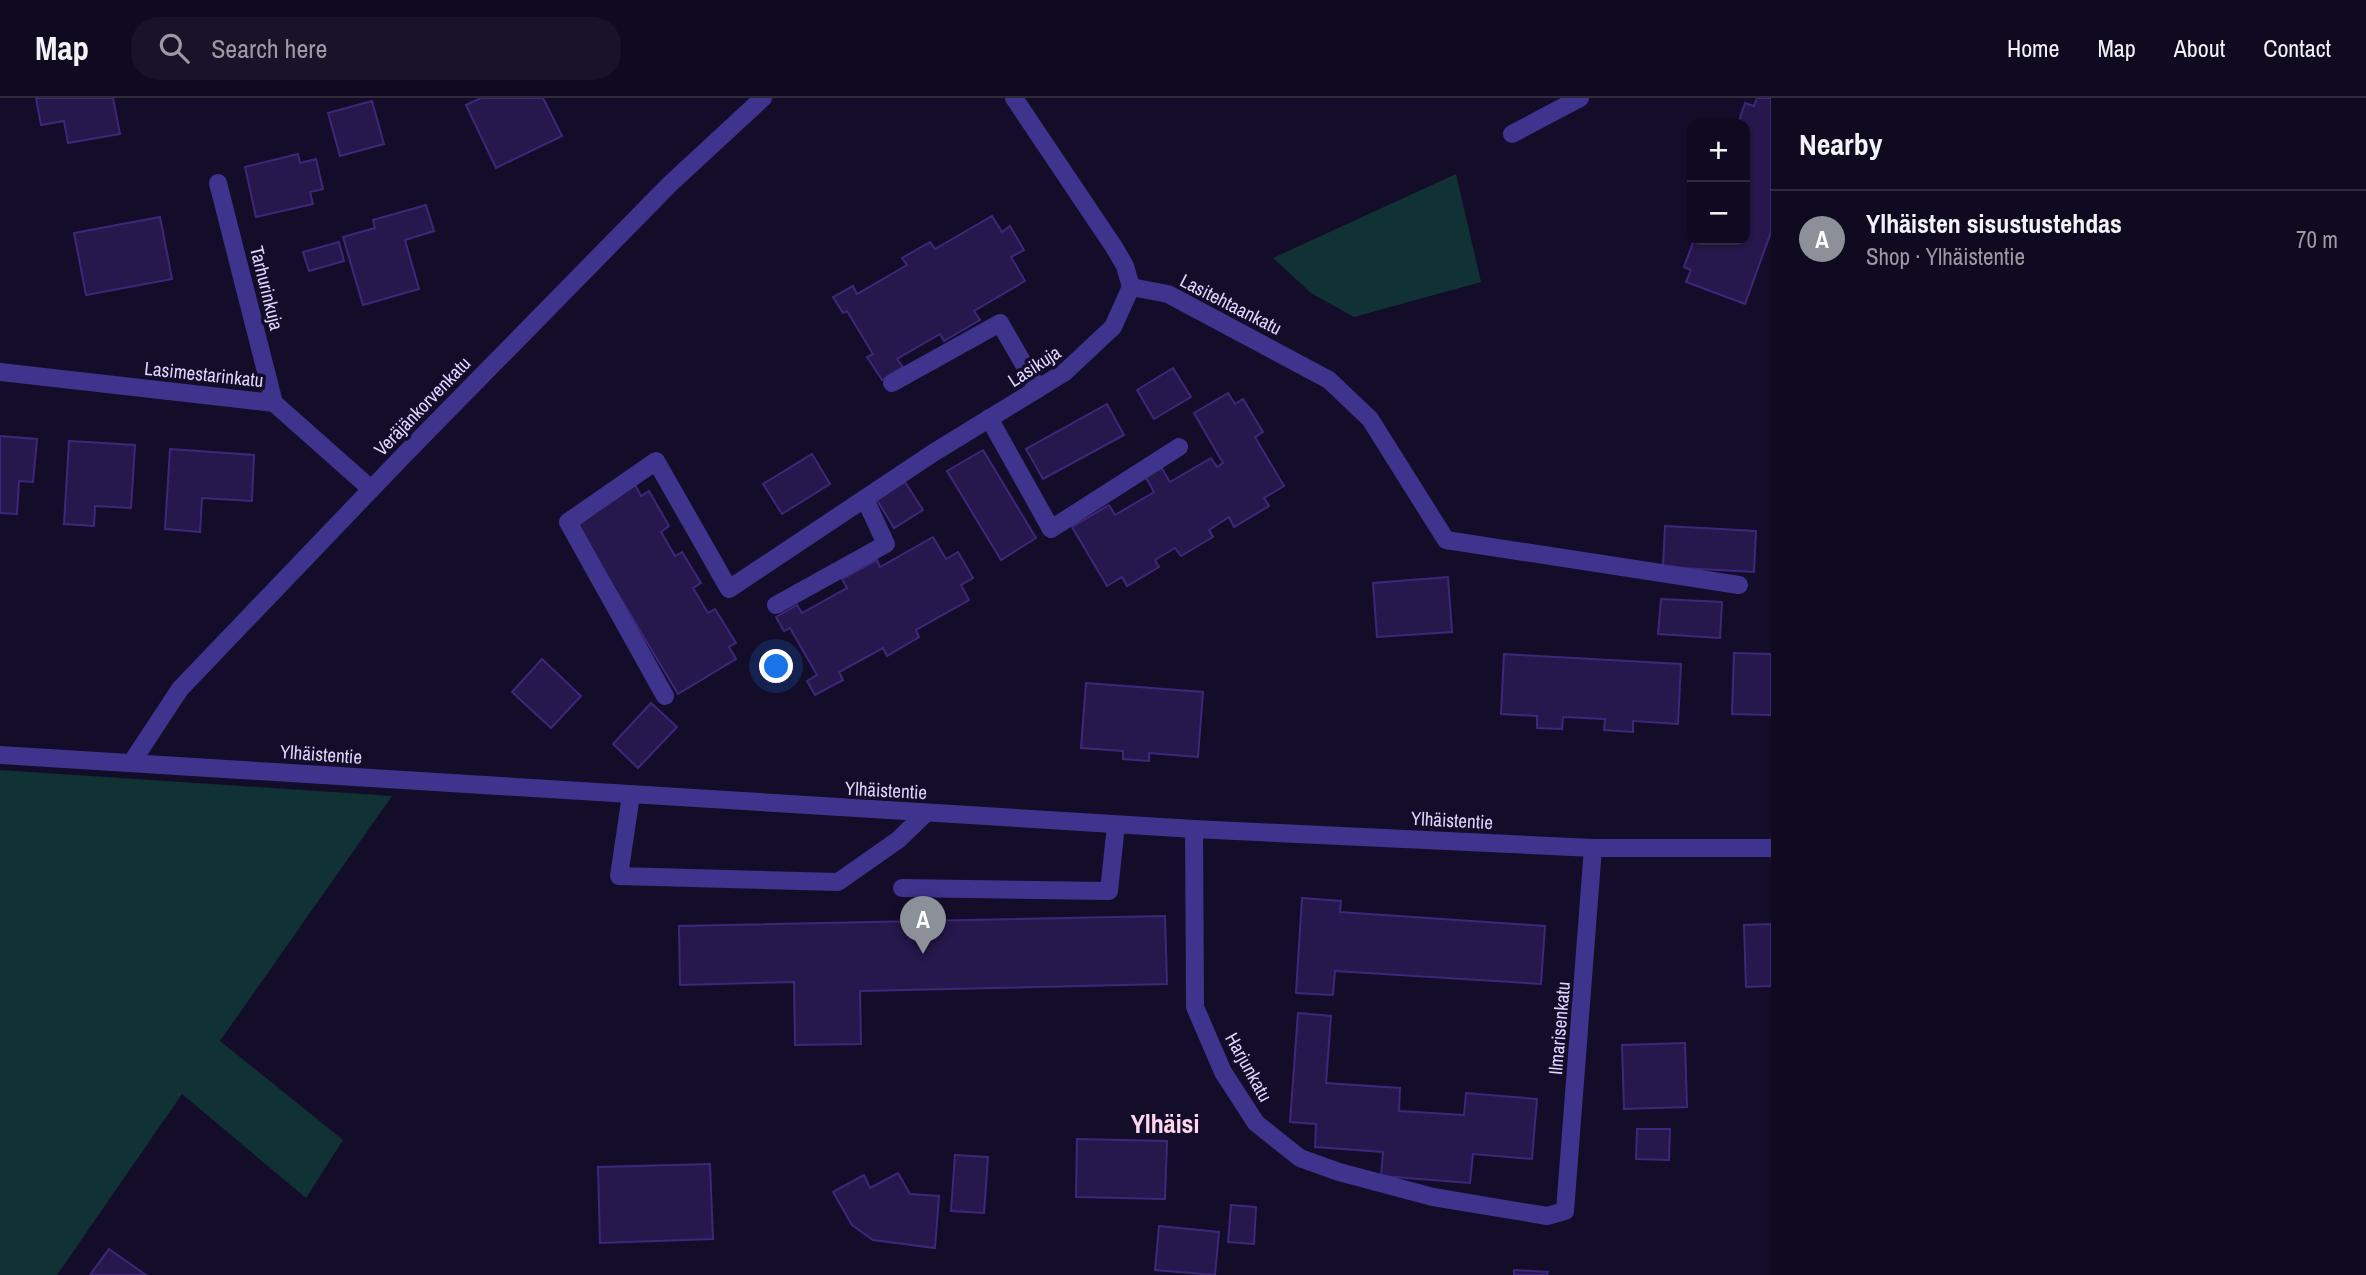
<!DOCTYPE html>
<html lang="en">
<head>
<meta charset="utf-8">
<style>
	:root { --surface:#0f0a1f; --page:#181328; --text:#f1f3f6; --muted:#9b9aa4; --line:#2f2b3d; --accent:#8c9099 }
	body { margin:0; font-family:"Archivo Narrow",sans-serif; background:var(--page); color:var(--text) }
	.controls { position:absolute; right:21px; top:21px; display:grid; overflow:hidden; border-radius:14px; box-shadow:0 2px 5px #0004 }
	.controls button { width:63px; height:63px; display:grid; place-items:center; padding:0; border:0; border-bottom:2px solid var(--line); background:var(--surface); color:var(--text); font:35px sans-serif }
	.you { position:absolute; left:777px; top:569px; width:24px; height:24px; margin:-18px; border:5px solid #fff; border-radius:50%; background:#1a73e8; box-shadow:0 0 0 10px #1a73e833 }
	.badge { display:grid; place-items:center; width:46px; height:46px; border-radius:50%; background:var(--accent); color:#fff; font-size:23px; font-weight:700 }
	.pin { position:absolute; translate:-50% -58px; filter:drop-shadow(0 2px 4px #0008) }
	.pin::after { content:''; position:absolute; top:37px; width:24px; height:21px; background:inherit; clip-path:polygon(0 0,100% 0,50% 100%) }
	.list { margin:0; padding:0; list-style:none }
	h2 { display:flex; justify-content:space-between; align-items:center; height:91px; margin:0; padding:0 28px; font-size:30px }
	h2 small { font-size:23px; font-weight:400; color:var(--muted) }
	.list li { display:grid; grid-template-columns:46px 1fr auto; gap:21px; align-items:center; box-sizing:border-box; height:98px; padding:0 28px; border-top:2px solid var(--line) }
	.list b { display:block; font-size:26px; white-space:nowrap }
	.list p { margin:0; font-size:23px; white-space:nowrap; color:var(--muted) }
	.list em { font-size:23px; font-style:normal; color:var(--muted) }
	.icon { flex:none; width:38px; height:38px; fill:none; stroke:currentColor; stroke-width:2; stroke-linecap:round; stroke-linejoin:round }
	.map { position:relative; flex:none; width:1771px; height:1177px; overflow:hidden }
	header { display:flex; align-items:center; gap:42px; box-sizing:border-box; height:98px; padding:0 35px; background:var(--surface); border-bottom:2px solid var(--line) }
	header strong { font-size:33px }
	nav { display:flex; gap:38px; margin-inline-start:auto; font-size:24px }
	.search { width:490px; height:63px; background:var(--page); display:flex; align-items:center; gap:18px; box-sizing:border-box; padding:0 24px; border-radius:28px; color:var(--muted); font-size:26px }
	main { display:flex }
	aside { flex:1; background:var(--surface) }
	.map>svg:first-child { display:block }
</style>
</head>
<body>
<header>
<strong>Map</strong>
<div class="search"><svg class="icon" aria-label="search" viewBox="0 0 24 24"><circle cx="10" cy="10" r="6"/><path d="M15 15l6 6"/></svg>Search here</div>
<nav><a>Home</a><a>Map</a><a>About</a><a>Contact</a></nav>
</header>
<main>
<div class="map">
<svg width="1771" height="1177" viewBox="0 0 1771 1177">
	<rect width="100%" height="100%" fill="#140d29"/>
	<!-- green -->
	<g fill="#103234">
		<polygon points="1456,76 1481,184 1354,219 1311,195 1273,160"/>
		<polygon points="0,672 392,698 220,943 343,1042 306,1100 182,996 57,1177 0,1177"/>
	</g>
	<!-- building -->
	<g fill="#26174c" stroke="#3e277b" stroke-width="2">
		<polygon points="36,0 113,0 120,36 68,45 64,23 41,27"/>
		<polygon points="481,0 543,0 562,38 496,70 466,7"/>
		<polygon points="1757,0 1771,0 1771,134 1745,206 1686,184 1691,172 1684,169 1694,142 1745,142 1745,26 1738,26 1745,5 1754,8"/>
		<polygon points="372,3 384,46 340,58 328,15"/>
		<polygon points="298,56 300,65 316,61 323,91 310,94 313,106 256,119 245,69"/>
		<polygon points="426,107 434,133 405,142 419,191 363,207 343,139 375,130 373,122"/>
		<polygon points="992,118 1002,134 1010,128 1024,152 1011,159 1025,183 974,213 980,222 944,243 940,236 897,261 903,269 882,282 867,259 873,256 847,213 843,215 833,199 853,188 857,196 907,167 902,160 930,144 935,151"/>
		<polygon points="160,119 172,181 86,197 74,135"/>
		<polygon points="339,144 344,163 309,173 303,154"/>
		<polygon points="1173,270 1191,299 1154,321 1137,292"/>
		<polygon points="1228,295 1235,306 1243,301 1263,334 1255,339 1284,388 1264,400 1269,408 1234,429 1229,419 1209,432 1213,439 1181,458 1175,450 1155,462 1159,469 1127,488 1122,479 1107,488 1072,429 1109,407 1115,417 1154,394 1145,378 1161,369 1170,384 1211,360 1217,369 1223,365 1194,315"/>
		<polygon points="1107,306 1124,337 1043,381 1026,351"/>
		<polygon points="0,338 37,341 33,384 19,383 17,416 0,415"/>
		<polygon points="69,343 135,347 131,410 95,408 94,428 64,426"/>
		<polygon points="170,351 254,357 252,403 202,400 200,434 165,431"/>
		<polygon points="983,352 1036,440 1001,462 947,373"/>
		<polygon points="812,356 830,386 782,416 763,386"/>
		<polygon points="905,384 923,412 894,430 877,402"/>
		<polygon points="635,387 641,398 649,393 669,428 661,434 675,458 682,454 701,485 693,490 708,515 715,511 736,545 729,549 736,561 678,596 574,423"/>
		<polygon points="1665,428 1756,433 1754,474 1663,469"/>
		<polygon points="933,439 946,461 958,454 973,480 961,487 969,502 916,532 919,539 887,558 883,550 839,574 843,582 815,597 807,583 817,577 790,530 784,533 776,519 797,507 802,515 847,490 842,481 877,462 880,469"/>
		<polygon points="1448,479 1452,534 1377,539 1373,485"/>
		<polygon points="1661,501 1722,504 1720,540 1658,536"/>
		<polygon points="1734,555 1771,556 1771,617 1732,616"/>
		<polygon points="1504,556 1681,566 1678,626 1633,623 1633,634 1604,632 1605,621 1563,619 1562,631 1537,630 1537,618 1501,616"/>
		<polygon points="542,561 581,598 551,630 512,594"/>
		<polygon points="1086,585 1203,594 1198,659 1149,655 1149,663 1123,661 1123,653 1081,650"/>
		<polygon points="651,605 677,629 638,670 613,646"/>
		<polygon points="1302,800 1341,803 1340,814 1545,828 1541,886 1335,873 1333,897 1296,895"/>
		<polygon points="1165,818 1167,886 860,893 861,946 795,947 794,884 680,887 679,828"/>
		<polygon points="1771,826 1771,888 1746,889 1744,827"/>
		<polygon points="1298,915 1331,918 1326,985 1400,990 1399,1013 1464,1017 1466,995 1537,1001 1532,1061 1473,1056 1470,1085 1381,1078 1383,1054 1315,1049 1316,1026 1290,1024"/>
		<polygon points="1685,945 1687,1009 1624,1011 1622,947"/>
		<polygon points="1637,1031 1670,1031 1669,1062 1636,1061"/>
		<polygon points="1077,1041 1167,1043 1165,1101 1076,1099"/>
		<polygon points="955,1057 988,1059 984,1115 951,1113"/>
		<polygon points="710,1066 713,1141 600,1145 598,1069"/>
		<polygon points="898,1075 910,1096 939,1098 935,1150 873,1142 852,1127 833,1094 864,1077 870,1090"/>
		<polygon points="1231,1107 1256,1109 1254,1146 1228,1144"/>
		<polygon points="1159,1128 1219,1134 1215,1177 1155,1172"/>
		<polygon points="109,1151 146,1177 90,1177"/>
		<polygon points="1514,1172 1548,1174 1547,1177 1514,1177"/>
	</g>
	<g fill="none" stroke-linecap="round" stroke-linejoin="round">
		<!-- minor -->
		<g stroke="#3e338d" stroke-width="18">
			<polyline points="1014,0 1114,149 1125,168 1131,189 1168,196 1329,282 1370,321 1446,442 1739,487"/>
			<polyline points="1512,36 1580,0"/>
			<polyline points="218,85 274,305"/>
			<polyline points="0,274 274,305 371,391"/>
			<polyline points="892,285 1000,225 1038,291"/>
			<polyline points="989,320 1051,431 1179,349"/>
			<polyline points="776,507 886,446 865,401"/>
			<polyline points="665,598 568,424 656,363 729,491 933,355 1065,274 1113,229 1131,189"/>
			<polyline points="0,657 1194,731 1593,750 1771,750"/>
			<polyline points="132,664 180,591 404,357 670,86 763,0"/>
			<polyline points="631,697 619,778 838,784 898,742 926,715"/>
			<polyline points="1194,731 1195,909 1223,974 1256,1025 1300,1060 1339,1074 1433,1099 1547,1118 1565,1113 1593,750"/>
			<polyline points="902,790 1109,793 1116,727"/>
		</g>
	</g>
	<g text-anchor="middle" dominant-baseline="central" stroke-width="7" stroke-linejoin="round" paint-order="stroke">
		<!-- street labels -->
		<g font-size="19" fill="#ded5ff" stroke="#140d29">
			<text transform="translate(267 190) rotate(76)">Tarhurinkuja</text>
			<text transform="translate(1231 206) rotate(27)">Lasitehtaankatu</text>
			<text transform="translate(1034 268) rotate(-33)">Lasikuja</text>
			<text transform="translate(204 276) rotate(6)">Lasimestarinkatu</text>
			<text transform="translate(422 308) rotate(-46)">Veräjänkorvenkatu</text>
			<text transform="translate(321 656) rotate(4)">Ylhäistentie</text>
			<text transform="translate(886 692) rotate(3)">Ylhäistentie</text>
			<text transform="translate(1452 722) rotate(3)">Ylhäistentie</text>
			<text transform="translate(1559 930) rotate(-85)">Ilmarisenkatu</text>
			<text transform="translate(1249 969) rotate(61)">Harjunkatu</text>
		</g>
		<!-- district labels -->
		<g font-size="26" font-weight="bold" fill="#ffd7ed" stroke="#140d29">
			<text x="1165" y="1025">Ylhäisi</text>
		</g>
	</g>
</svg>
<div class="controls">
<button>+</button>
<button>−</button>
</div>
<div class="you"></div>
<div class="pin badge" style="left:923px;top:856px">A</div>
</div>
<aside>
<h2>Nearby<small></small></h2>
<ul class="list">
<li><span class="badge">A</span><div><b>Ylhäisten sisustustehdas</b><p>Shop · Ylhäistentie</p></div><em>70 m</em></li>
</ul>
</aside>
</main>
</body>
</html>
